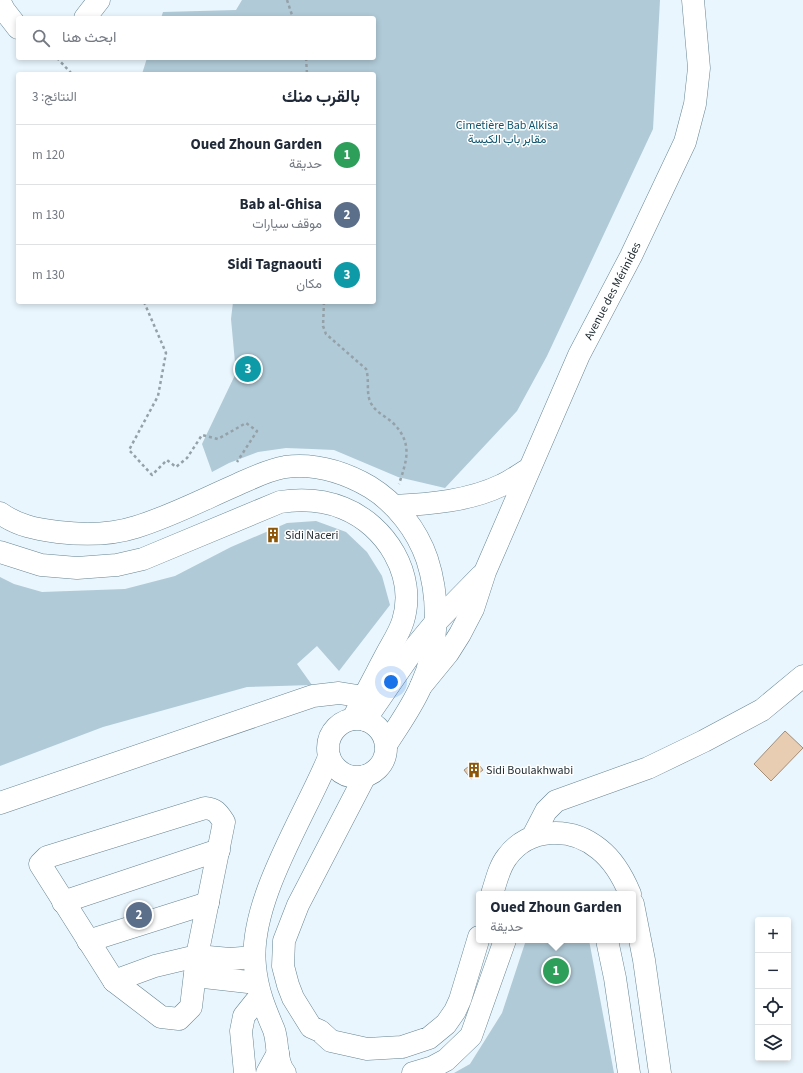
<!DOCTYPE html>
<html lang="ar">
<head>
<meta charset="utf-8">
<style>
	:root { --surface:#fff; --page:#f6f6f7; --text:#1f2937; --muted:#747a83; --line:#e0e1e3; --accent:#db2777 }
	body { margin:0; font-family:"Source Sans 3",Vazirmatn,sans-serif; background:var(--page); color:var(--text); direction:rtl }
	.controls { position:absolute; right:12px; bottom:12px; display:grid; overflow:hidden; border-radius:4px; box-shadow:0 2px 6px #0003 }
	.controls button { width:36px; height:36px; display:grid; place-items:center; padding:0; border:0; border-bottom:1px solid var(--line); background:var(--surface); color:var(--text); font:20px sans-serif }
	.you { position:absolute; left:391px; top:682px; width:14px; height:14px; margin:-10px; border:3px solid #fff; border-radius:50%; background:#1a73e8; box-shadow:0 0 0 6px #1a73e833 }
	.badge { display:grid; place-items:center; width:26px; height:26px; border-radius:50%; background:var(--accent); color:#fff; font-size:13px; font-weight:700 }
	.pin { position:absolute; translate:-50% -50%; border:2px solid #fff; box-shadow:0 1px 4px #0006 }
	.popup { position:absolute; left:476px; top:891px; width:160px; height:52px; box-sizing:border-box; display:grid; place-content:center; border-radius:4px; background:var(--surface); filter:drop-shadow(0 1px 3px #0005); font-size:13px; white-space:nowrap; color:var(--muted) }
	.popup b { font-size:15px; color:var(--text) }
	.popup::after { content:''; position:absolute; left:50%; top:100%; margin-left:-8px; border:8px solid transparent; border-top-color:var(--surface) }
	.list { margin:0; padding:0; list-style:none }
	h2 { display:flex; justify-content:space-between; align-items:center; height:52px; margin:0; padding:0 16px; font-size:17px }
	h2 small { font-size:13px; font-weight:400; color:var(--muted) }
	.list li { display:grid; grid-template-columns:26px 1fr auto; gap:12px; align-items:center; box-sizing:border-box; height:60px; padding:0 16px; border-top:1px solid var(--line) }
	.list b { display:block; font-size:15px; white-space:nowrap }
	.list p { margin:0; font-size:13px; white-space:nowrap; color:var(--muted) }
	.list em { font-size:13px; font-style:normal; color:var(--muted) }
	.icon { flex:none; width:22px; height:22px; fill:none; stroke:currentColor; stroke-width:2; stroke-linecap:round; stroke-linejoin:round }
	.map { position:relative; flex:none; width:803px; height:1073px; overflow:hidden; direction:ltr }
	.search { position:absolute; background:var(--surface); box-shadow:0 2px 6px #0003; left:16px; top:16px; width:360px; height:44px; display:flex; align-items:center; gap:10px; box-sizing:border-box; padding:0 14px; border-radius:4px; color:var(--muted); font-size:15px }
	.panel { position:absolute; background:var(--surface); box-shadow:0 2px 6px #0003; left:16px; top:72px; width:360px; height:232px; border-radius:4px; direction:rtl }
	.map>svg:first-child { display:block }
</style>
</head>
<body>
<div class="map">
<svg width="803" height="1073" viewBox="0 0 803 1073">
	<rect width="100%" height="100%" fill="#e9f6fd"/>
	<!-- green -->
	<g fill="#b0cad7">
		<polygon points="242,0 660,0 653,129 547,356 517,411 445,488 398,477 334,450 312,449 286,448 258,452 229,463 212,472 202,444 236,373 231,319 233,302 374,302 374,74 142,74 147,58 374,58 374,18 161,18 163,12 236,10"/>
		<polygon points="316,521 346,532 367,552 382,576 390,605 339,671 317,646 297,664 312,685 247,687 103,727 0,766 0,577 14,584 42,592 125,589 175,576 231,547 287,523"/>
		<polygon points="526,940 589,940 614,1073 454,1073 470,1064 502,1013"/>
	</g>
	<!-- building -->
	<g fill="#e8cdb2" stroke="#a28d77">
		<polygon points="246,359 258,366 251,380 239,372"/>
		<polygon points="273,532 276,535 273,538 270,535"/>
		<polygon points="785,731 803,748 771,781 754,764"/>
		<polygon points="476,761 483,770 471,779 464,770"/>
	</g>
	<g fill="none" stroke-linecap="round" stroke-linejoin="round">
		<!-- minor casing -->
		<g stroke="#678593" stroke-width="23">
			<g id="minor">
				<polyline points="0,2 4,10 18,28"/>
				<polyline points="85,18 99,0"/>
				<polyline points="0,803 313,696 339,693 364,697"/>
				<path d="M205 808C216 809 218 813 224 822L197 956 191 1007 179 1019 161 1017 114 981 40 864 47 857Z"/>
				<polyline points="533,836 546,811 556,801 648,768 704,741 762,710 803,676"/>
				<polyline points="63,902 219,850"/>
				<polyline points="88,941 208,903"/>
				<polyline points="195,976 257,983"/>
				<polyline points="114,981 155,966 197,956 230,959 254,957"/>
				<polyline points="267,1073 278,1053"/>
			</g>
		</g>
		<!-- major casing -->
		<g stroke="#678593" stroke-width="23">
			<g id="major">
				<path d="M394 506C430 504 469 501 502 485 511 481 520 474 529 469"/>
				<path d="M0 513C18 526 36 529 58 532 83 535 111 535 136 527 169 517 202 500 234 486 250 479 267 470 285 467 316 463 344 472 370 487 396 503 417 530 427 559 440 599 439 647 421 686 412 707 398 726 386 745"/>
				<path d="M0 552 41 565 77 568 117 565 143 559 280 502C300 499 323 500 343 508 386 525 417 575 403 621 399 634 391 645 385 657 374 678 363 698 353 719"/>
				<path id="s1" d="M421 686 448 653 460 634 473 609 485 572 579 355 631 256 685 142 695 104 699 68 693 0"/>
				<circle cx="357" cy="748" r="29"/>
				<polyline points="365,720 416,646 435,623 481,576"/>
				<polyline points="365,776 298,905 284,941 283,966 288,985 293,998 311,1027 320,1031 331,1041 367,1049 402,1047 429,1038 446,1024 455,1011 460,1000 479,937"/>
				<path d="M492 894C496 882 499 867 507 857 529 827 571 826 599 849 613 860 623 877 630 894"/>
				<polyline points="633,904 644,960 660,1073"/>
				<polyline points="607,940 615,978 629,1073"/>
				<polyline points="245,1073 241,1031 244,1016 260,996"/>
				<path d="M285 1073C275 1062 279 1045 274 1030 265 1009 257 990 255 966 248 902 305 816 329 757"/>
				<polyline points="413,1073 433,1067 446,1060 471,1036 505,940"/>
			</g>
		</g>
		<!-- path -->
		<g stroke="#95a1a8" stroke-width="2.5" stroke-dasharray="3 3" stroke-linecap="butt">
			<polyline points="287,0 293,18"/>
			<polyline points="57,58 72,74"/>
			<polyline points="306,58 307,74"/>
			<polyline points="144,302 166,353 158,396 129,450 152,475 167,460 176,467 187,458 202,435 218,439 246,423 257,431 237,462"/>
			<path d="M324 302 323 326 326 334 366 369C370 380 365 395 372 405 377 413 387 417 393 423 413 443 407 460 399 484"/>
		</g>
		<!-- minor -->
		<use href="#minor" stroke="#fff" stroke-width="22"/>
		<!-- major -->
		<use href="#major" stroke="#fff" stroke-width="22"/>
	</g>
	<!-- icons -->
	<defs>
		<g id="building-bare" transform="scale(1.2)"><path d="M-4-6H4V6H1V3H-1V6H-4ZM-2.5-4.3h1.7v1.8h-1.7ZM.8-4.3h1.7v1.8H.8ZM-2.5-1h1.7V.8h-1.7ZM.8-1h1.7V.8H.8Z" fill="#8c5608" stroke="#fff" stroke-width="2.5" paint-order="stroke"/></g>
	</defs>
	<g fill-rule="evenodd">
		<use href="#building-bare" x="273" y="535"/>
		<use href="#building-bare" x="474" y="770"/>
	</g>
	<g text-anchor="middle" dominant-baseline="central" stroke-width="3" stroke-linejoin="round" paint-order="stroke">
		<!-- park labels -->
		<g font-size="12" fill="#0d556e" stroke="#fff">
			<text x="507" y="125">Cimetière Bab Alkisa<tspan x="507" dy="14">مقابر باب الكيسة</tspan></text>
		</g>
		<!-- street labels -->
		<g font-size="12" fill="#1d292f" stroke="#fff">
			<text stroke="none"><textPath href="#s1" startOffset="441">Avenue des Mérinides</textPath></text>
		</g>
		<!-- poi labels -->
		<g font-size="12" fill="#1d292f" stroke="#fff" text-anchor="start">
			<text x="285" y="535">Sidi Naceri</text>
			<text x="486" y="770">Sidi Boulakhwabi</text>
		</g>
	</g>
</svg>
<div class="controls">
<button>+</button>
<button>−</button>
<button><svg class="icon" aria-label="locate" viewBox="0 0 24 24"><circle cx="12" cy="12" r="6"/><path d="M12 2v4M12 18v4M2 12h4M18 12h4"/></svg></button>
<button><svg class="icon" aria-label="layers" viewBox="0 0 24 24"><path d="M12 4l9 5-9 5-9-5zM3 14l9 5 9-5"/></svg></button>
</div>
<div class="you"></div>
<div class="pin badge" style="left:556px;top:971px;background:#2e9e5b">1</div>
<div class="popup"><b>Oued Zhoun Garden</b>حديقة</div>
<div class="pin badge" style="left:139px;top:915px;background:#5c6f8a">2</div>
<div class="pin badge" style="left:248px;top:369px;background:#0f9aa8">3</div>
<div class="search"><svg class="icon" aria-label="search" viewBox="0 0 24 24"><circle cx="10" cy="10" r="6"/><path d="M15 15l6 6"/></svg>ابحث هنا</div>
<section class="panel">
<h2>بالقرب منك<small>النتائج: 3</small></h2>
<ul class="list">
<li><span class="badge" style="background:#2e9e5b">1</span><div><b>Oued Zhoun Garden</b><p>حديقة</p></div><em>120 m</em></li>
<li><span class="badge" style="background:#5c6f8a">2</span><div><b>Bab al-Ghisa</b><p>موقف سيارات</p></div><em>130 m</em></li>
<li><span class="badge" style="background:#0f9aa8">3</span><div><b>Sidi Tagnaouti</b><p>مكان</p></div><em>130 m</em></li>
</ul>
</section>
</div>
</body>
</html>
